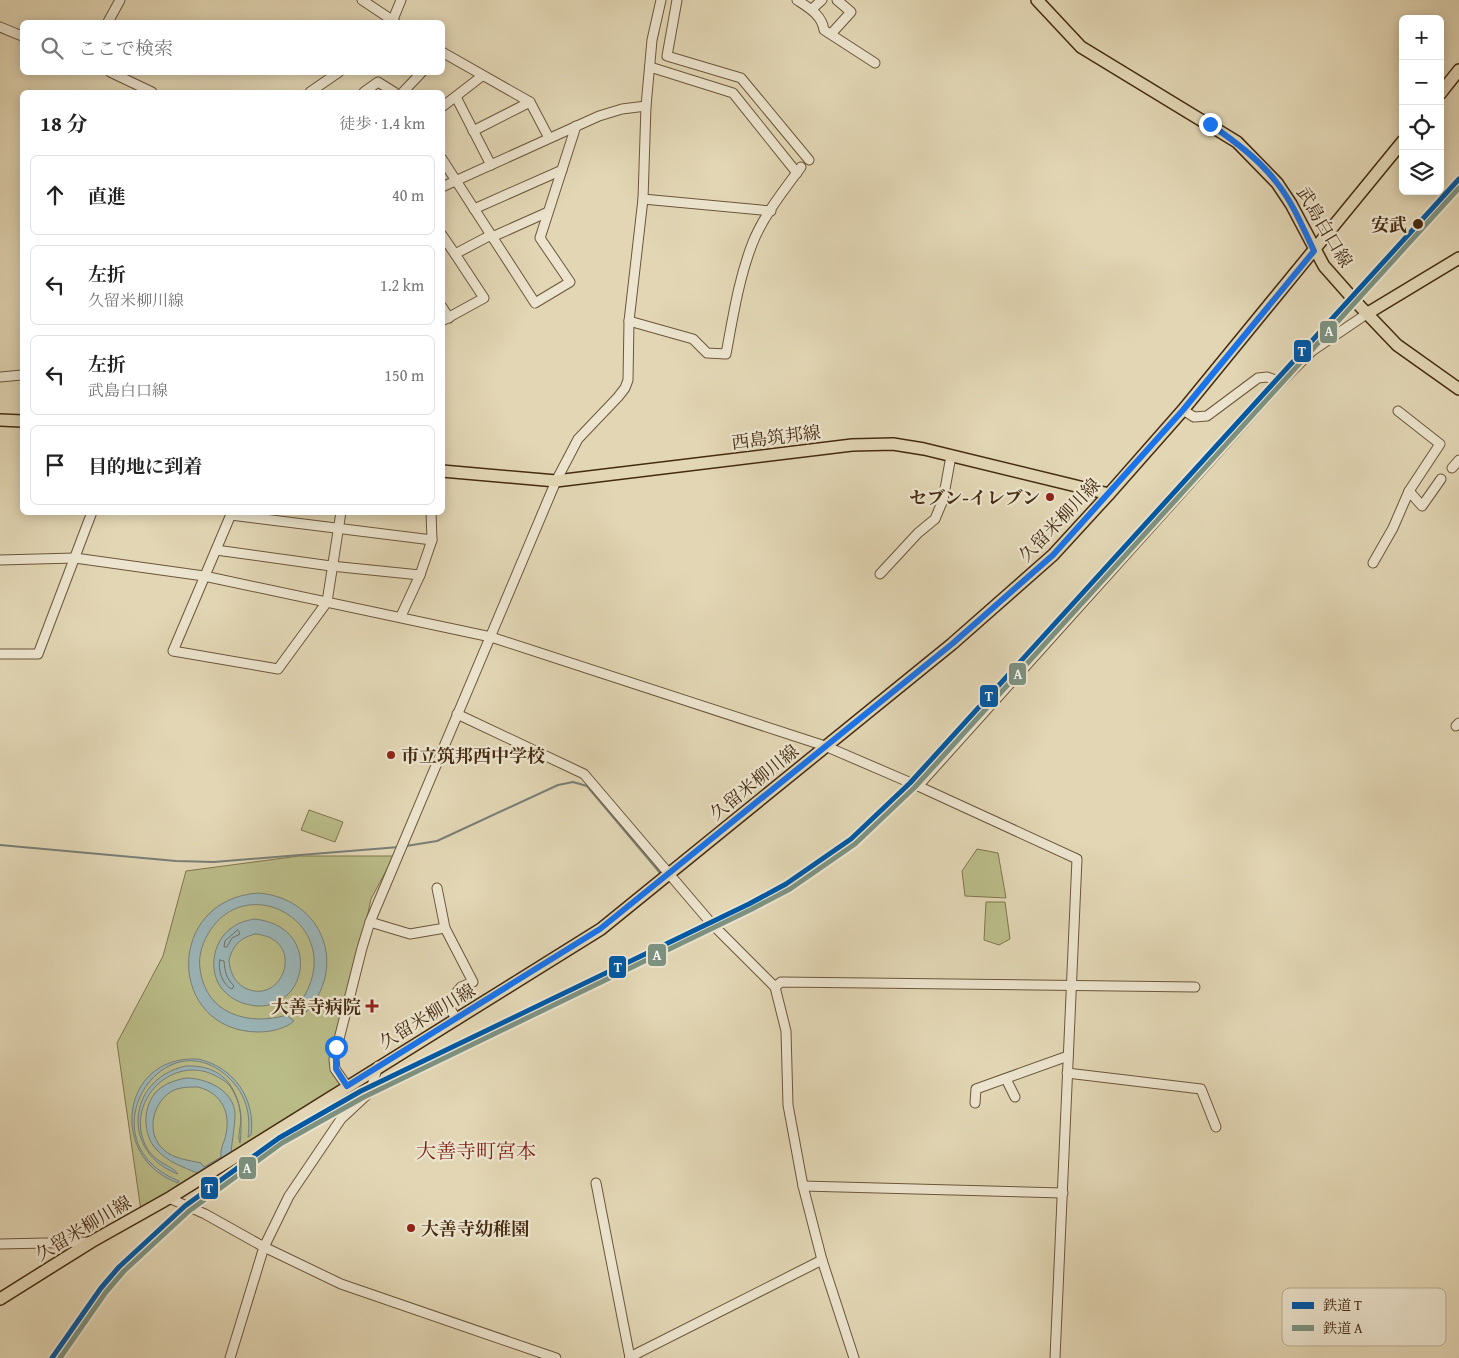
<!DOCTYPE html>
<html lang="ja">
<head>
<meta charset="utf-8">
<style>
	:root { --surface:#fff; --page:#f6f6f6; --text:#222; --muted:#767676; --line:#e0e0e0 }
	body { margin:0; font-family:"Gentium Book Plus","Noto Serif JP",serif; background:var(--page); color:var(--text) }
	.controls { position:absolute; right:15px; top:15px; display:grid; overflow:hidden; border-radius:8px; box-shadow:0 2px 12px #0003 }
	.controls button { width:45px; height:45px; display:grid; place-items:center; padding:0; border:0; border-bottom:1px solid var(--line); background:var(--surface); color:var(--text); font:25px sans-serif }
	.stop { position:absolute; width:15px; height:15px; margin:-11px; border:4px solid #1a73e8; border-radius:50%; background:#fff }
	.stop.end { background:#1a73e8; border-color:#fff; box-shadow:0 1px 5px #0008 }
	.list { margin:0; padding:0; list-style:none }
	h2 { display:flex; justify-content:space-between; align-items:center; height:65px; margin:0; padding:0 20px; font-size:21px }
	h2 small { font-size:16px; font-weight:400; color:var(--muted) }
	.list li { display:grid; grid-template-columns:32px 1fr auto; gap:15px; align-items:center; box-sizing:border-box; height:80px; margin:0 10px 10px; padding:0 10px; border:1px solid var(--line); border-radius:8px }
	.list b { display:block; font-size:19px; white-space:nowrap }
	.list p { margin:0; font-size:16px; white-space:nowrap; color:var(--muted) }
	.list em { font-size:16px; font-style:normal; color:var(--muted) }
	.icon { flex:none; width:28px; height:28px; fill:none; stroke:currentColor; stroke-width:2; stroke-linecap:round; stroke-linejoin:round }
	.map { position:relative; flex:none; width:1459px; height:1358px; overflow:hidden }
	.search { position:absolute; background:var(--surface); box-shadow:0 2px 12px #0003; left:20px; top:20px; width:425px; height:55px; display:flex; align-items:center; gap:12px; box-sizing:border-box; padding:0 18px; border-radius:8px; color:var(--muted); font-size:19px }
	.panel { position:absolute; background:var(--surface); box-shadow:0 2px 12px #0003; left:20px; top:90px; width:425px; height:425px; border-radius:8px }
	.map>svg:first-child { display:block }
</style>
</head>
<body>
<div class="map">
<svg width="1459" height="1358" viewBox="0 0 1459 1358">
	<rect width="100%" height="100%" fill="#e2d6b4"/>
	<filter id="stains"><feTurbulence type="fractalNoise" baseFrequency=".004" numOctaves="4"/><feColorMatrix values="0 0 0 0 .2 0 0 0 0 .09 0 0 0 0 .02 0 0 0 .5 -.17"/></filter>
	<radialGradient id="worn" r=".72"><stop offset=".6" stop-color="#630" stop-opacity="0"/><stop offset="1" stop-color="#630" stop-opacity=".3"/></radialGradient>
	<!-- green -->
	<g fill="#babc88" stroke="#80744c">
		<polygon points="309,810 343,822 335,842 301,830"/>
		<polygon points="977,849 998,853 1006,898 965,896 962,871"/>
		<polygon points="299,856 394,856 371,899 334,1069 341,1085 141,1211 117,1043 163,956 186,871"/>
		<polygon points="986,902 1005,902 1010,939 999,945 984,940"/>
	</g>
	<!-- water -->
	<g fill="#9bb6b9" stroke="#797e76" fill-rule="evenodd">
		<path d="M258 893C324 898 351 971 301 1017L296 1012V1008C355 934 255 867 211 929 203 941 198 955 200 969 206 1015 249 1026 287 1015L294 1021C285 1029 270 1032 258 1032 167 1031 164 900 258 893Z"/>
		<path d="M254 919C321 925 310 1008 257 1006 244 1005 232 1000 223 990 208 973 212 943 230 929 237 923 245 921 254 919ZM255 934C307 938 284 1007 245 988 234 982 230 972 229 960 233 945 240 938 255 934Z"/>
		<path d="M198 1059C234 1067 256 1099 251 1135L248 1137C251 1114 246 1094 229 1078 163 1015 82 1142 179 1181L178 1183C108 1158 120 1055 198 1059Z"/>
		<path d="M186 1066C234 1064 245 1104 240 1143 237 1138 241 1125 241 1118 241 1107 236 1095 230 1086 226 1081 220 1078 214 1075 173 1055 127 1099 144 1142 152 1163 171 1164 178 1174 121 1153 126 1079 186 1066Z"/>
		<path d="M186 1078C206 1078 234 1090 235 1114 235 1126 232 1140 231 1153L197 1173C183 1167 168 1162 157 1150 142 1135 142 1105 158 1090 166 1083 176 1080 186 1078ZM198 1087C222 1093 232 1114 225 1138 223 1145 220 1150 221 1157L204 1167 201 1163C188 1160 174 1159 164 1150 145 1134 152 1101 174 1090 182 1087 190 1087 198 1087Z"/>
	</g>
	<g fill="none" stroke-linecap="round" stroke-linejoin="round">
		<!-- shore -->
		<g stroke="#707065" stroke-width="1">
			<polygon points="238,930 240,934 232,938 227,947 224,947 225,941"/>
			<path d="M220 960 224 961C225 972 226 978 234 986L232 989C223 986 217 969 220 960Z"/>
		</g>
		<!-- stream -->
		<g stroke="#797e76" stroke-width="2">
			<polyline points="0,845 176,861 214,862 399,847"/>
			<polyline points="406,846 437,841 558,785 573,782 587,786 661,874"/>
		</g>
		<!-- minor casing -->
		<g stroke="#6c563a" stroke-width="11">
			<g id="minor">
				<polyline points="362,0 395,22"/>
				<polyline points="677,0 667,56 741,78 809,160"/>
				<path d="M797 0C809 8 822 15 824 30L875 63"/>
				<polyline points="812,9 822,0"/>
				<polyline points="108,22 120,0"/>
				<polyline points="392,22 401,0"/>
				<polyline points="0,27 22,36"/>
				<polyline points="831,34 851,12 837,0"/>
				<polyline points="442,52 530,102 549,138"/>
				<polyline points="650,67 733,93 797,173"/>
				<polyline points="110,72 152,92"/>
				<polyline points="310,92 339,72"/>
				<polyline points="364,92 378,82 394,92"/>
				<polyline points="403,92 422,72"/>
				<polyline points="456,97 491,165"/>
				<polyline points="442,107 482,76"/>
				<polyline points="473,131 530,102"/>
				<polyline points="442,159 535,303 570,282 540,238 576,126"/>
				<polyline points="442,187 599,116 622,109 646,106"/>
				<polyline points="643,199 771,211"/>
				<polyline points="474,209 562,170"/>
				<polyline points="442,235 455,254"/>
				<polyline points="492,237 548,212"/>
				<polyline points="442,307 449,318"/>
				<polyline points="442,321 484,298 455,254 491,235"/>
				<path d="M629 321 693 339 707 353 726 354C733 317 739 277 753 242 764 215 784 190 801 167"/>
				<polyline points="0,377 22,375"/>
				<polyline points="1183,410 1194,417 1207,416 1258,378 1267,377 1281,382"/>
				<polyline points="1398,411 1440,444 1409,491"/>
				<polyline points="1452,468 1459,460"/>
				<polyline points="232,512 173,651 278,669 327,602 341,512"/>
				<polyline points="231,515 432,540"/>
				<polyline points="216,550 331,566 420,575"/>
				<polyline points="0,560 75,558 204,576 491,637 825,746 918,786 1077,859 1055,1358"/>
				<polyline points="1373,563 1393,528 1409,491 1422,506 1441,479"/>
				<polyline points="880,574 918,533 935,519 943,500 951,456"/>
				<polyline points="401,616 420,575 432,540 431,512"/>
				<polyline points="0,654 38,654 92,512"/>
				<polyline points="457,714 584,774 711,923 775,987 786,1031 788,1105 803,1186 822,1260 854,1358"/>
				<polyline points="1456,726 1459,723"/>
				<polyline points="918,786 1281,382 1312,351 1368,313"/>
				<polyline points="437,888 445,928 473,982 461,987 447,1004 457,1020"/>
				<polyline points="370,922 410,934 445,928"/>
				<polyline points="775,987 781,982 1195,987"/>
				<polyline points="1067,1073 1201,1089 1216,1127"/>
				<polyline points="1006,1079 1015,1097"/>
				<polyline points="347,1086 335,1069 334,1059 362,948 370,922 556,481 578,439 618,397 625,388 628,380 629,321 643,199 646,106 652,40 661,0"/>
				<polyline points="975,1103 976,1089 1068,1056"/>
				<polyline points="596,1183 630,1358"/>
				<polyline points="803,1186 1063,1193"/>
				<polyline points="171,1197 171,1199 205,1214 264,1247 341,1284 556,1358"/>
				<polyline points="0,1244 91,1242"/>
				<polyline points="630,1357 822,1260"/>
				<polyline points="230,1358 264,1247 289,1196 341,1119 370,1092 378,1066"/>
			</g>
		</g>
		<!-- major casing -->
		<g stroke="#452b11" stroke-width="14">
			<g id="major">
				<polyline points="1037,0 1081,47 1237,142 1277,183 1291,204 1324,266 1355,301 1397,345 1459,389"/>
				<polyline points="1440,94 1459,70"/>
				<polyline points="1368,313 1459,258"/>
				<polyline points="0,420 22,421"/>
				<polyline points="442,471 556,481 852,445 893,444 924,449 1109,494"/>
				<polyline points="0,1299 91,1242 171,1197 601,929 952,644 1053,555 1109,494 1183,410 1403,141"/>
			</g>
		</g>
		<!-- minor -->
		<use href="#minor" stroke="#ece4ce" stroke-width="9"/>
		<!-- major -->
		<use href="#major" stroke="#e2d6b4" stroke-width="11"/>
		<!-- rail-1 casing -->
		<g stroke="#ece4ce" stroke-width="9">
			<polyline id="rail-1" points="52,1358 101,1288 119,1267 185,1206 279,1138 361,1091 749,904 786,884 851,839 910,783 1459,179"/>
		</g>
		<!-- rail-2 casing -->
		<g stroke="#ece4ce" stroke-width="9">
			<polyline id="rail-2" points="60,1358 106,1292 124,1271 189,1211 282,1143 364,1097 752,909 790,889 855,844 915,787 1459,188"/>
		</g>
		<!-- rail-1 -->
		<use href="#rail-1" stroke="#0059a6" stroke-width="5"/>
		<!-- rail-2 -->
		<use href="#rail-2" stroke="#7d9281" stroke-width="5"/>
	</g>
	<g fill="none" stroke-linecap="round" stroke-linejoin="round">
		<!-- route -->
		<path stroke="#1a73e8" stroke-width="6" d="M336 1047V1069L347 1086 600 929 952 644 1053 555 1183 410 1314 251C1303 228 1293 203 1277 183 1259 159 1234 141 1210 124"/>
	</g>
	<!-- markers -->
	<circle fill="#452b11" stroke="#ece4ce" stroke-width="2" cx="1418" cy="224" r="6"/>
	<g fill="#8f2418" stroke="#ece4ce" stroke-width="2">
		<circle cx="1050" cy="497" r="5"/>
		<circle cx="391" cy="755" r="5"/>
		<path d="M369.5 998.5h5v5h5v5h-5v5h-5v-5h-5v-5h5z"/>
		<circle cx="411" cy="1228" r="5"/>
	</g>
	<g text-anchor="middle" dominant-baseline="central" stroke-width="4.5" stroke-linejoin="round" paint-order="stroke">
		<!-- stop labels -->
		<g font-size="18" font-weight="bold" fill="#452b11" stroke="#ece4ce" text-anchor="end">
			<text x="1407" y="224">安武</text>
		</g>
		<!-- street labels -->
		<g font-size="18" fill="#452b11" stroke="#ece4ce">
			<text transform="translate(1325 227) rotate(59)">武島白口線</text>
			<text transform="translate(776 437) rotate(-7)">西島筑邦線</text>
			<text transform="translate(1059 520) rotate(-46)">久留米柳川線</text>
			<text transform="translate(754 782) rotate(-39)">久留米柳川線</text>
			<text transform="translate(427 1016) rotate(-31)">久留米柳川線</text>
			<text transform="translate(83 1228) rotate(-31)">久留米柳川線</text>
		</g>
		<!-- poi labels -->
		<g font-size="18" font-weight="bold" fill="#452b11" stroke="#ece4ce" text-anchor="end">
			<text x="1040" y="497">セブン-イレブン</text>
			<text x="401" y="755" text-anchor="start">市立筑邦西中学校</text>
			<text x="361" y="1006">大善寺病院</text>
			<text x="421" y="1228" text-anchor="start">大善寺幼稚園</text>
		</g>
		<!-- quarter labels -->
		<g font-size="20" fill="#7a1f14" stroke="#ece4ce">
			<text x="476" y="1150">大善寺町宮本</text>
		</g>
	</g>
	<!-- legend -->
	<rect x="1282" y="1288" width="164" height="58" rx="8" fill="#ece4ce" stroke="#baac95" stroke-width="1"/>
	<rect x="1292" y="1302" width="22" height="7" fill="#0059a6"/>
	<rect x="1292" y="1325" width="22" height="6" fill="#7d9281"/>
	<g font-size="14" fill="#452b11">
		<text x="1323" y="1310">鉄道 T</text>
		<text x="1323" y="1333">鉄道 A</text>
	</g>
	<g stroke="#ece4ce" stroke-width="2">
		<rect x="1319" y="320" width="19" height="24" rx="5" fill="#7d9281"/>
		<rect x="1293" y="339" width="19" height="24" rx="5" fill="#0059a6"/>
		<rect x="1008" y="662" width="19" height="24" rx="5" fill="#7d9281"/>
		<rect x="979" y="684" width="20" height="24" rx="5" fill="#0059a6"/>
		<rect x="647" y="943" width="20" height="24" rx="5" fill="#7d9281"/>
		<rect x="608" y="955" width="19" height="24" rx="5" fill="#0059a6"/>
		<rect x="238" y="1156" width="19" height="24" rx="5" fill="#7d9281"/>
		<rect x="200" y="1176" width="19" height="24" rx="5" fill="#0059a6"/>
	</g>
	<g font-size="14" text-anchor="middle" font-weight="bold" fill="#fff">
		<text x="1329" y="336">A</text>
		<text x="1302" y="356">T</text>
		<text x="1018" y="679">A</text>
		<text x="989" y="701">T</text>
		<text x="657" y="960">A</text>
		<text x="618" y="972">T</text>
		<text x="247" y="1173">A</text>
		<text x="209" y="1193">T</text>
	</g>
	<rect width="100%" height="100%" filter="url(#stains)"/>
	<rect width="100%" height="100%" fill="url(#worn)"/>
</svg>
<div class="controls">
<button>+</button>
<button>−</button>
<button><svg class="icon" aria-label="locate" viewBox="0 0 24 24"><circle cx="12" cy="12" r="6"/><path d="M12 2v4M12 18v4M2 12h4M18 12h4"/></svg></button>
<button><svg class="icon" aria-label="layers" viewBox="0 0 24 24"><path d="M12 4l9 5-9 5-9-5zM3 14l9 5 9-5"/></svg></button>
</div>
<div class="stop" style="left:336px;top:1047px"></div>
<div class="stop end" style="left:1210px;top:124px"></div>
<div class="search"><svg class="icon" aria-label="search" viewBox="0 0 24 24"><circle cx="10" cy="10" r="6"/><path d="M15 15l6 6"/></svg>ここで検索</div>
<section class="panel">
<h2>18 分<small>徒歩 · 1.4 km</small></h2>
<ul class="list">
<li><svg class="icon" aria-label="ahead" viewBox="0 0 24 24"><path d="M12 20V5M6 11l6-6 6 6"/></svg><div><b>直進</b></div><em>40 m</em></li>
<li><svg class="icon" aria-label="left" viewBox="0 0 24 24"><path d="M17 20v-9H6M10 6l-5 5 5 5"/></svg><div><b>左折</b><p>久留米柳川線</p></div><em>1.2 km</em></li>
<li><svg class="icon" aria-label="left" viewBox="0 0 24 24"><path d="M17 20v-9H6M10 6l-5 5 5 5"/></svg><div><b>左折</b><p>武島白口線</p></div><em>150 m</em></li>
<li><svg class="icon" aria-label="arrive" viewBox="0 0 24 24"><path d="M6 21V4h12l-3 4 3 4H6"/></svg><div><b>目的地に到着</b></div></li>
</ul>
</section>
</div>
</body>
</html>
